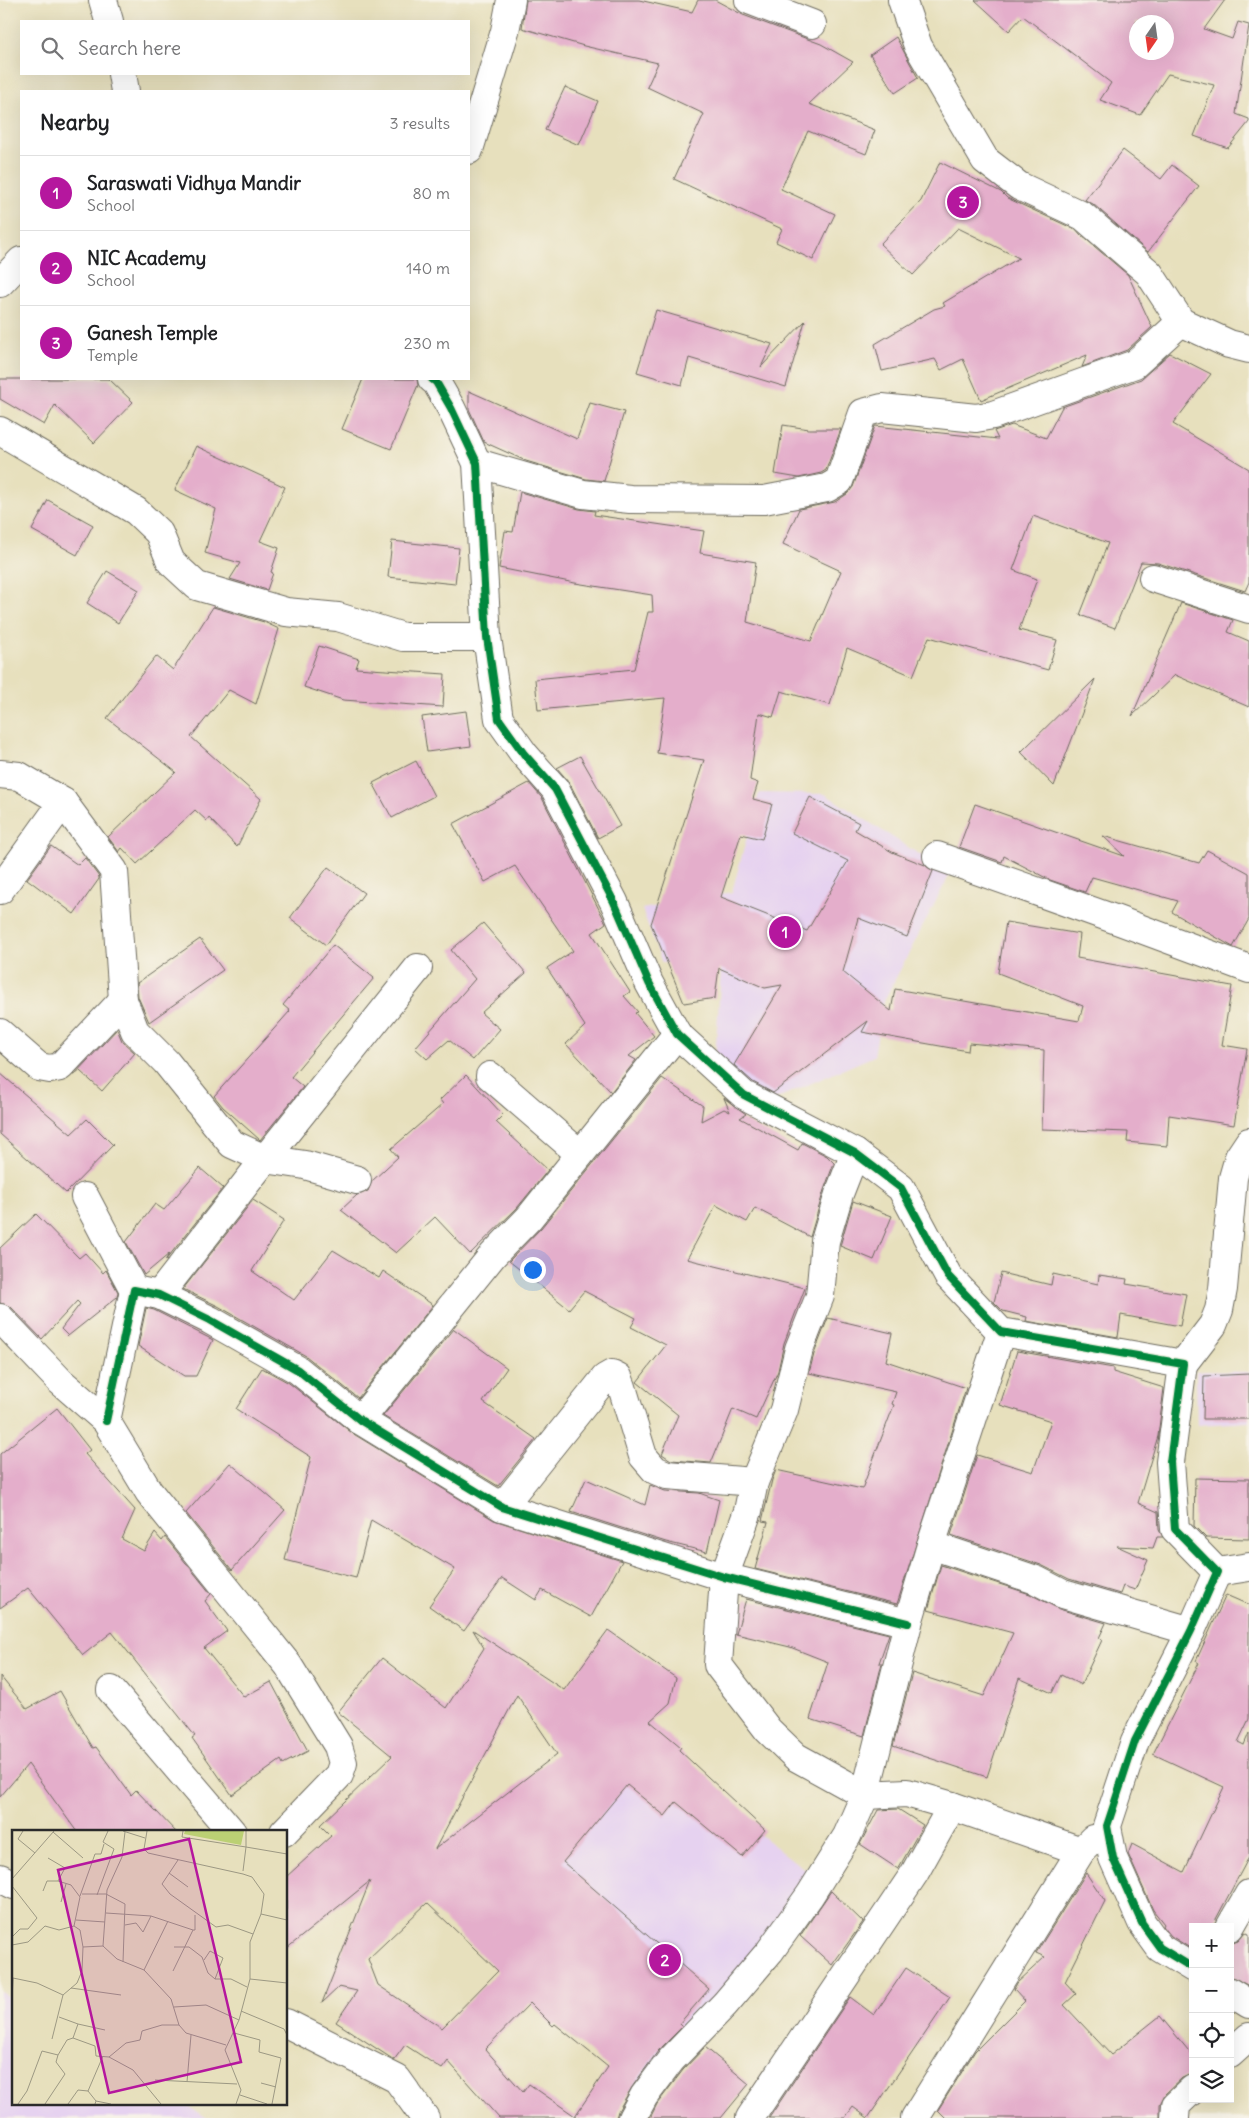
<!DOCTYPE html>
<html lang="en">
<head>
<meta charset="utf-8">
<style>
	:root { --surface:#fff; --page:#f2f2f2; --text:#202124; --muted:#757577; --line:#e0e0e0; --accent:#b5179e }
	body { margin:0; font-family:Delius,sans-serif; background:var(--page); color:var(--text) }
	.controls { position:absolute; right:15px; bottom:15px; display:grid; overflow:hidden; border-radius:0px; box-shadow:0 5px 20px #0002 }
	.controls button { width:45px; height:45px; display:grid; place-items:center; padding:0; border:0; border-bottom:1px solid var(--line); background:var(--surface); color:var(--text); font:25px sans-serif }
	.compass { position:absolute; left:1129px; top:15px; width:45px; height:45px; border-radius:50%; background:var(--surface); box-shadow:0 5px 20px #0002; rotate:193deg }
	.you { position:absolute; left:532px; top:1269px; width:18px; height:18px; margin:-12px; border:4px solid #fff; border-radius:50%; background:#1a73e8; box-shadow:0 0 0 8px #1a73e833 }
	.badge { display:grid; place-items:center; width:32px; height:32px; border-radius:50%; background:var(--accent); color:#fff; font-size:16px; font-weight:700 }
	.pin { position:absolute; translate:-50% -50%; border:2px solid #fff; box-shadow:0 1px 5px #0006 }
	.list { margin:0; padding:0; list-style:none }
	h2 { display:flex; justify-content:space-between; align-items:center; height:65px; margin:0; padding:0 20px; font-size:21px }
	h2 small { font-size:16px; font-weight:400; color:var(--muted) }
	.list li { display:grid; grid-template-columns:32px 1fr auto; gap:15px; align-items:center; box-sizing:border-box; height:75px; padding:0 20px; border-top:1px solid var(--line) }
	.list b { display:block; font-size:19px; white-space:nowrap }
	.list p { margin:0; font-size:16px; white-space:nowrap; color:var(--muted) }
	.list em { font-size:16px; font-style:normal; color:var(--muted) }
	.icon { flex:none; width:28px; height:28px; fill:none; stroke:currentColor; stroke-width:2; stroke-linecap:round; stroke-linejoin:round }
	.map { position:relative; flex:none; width:1249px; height:2118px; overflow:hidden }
	.search { position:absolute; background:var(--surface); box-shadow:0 5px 20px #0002; left:20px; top:20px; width:450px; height:55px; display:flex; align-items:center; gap:12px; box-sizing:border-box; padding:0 18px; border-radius:0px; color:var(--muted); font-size:19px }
	.panel { position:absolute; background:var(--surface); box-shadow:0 5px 20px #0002; left:20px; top:90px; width:450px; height:290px; border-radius:0px }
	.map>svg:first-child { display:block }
</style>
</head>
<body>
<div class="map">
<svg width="1249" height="2118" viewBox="0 0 1249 2118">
	<rect width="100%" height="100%" fill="#f7f3e8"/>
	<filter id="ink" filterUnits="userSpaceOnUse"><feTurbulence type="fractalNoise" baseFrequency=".02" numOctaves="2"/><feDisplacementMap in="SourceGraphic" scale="10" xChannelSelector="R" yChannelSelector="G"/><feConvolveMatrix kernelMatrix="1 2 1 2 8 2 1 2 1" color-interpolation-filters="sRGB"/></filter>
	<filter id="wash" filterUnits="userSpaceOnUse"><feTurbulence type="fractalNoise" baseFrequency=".0096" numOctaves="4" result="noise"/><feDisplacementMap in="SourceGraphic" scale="20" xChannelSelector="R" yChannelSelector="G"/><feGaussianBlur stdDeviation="1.12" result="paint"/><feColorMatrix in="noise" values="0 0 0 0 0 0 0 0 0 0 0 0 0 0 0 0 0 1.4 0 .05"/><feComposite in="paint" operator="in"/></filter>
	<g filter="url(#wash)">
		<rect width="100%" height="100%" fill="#e7e0bd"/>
		<!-- built -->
		<g fill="#e6d2f0">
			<polygon points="759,793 825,794 950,874 884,1001 874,1056 766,1103 715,1059 722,954 662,963 642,909 732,892"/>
			<polygon points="1196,1371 1249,1372 1249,1422 1197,1425"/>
			<polygon points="650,1750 812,1875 644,2096 608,2082 646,2026 520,1894"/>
			<polygon points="0,1992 14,2000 14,2104 184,2104 207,2118 0,2118"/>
		</g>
		<g id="blocks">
			<!-- building -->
			<g fill="#e4aecb" fill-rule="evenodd">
				<polygon points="526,0 639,0 692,12 698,0 715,0 743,15 821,44 853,62 809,104 875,130 866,154 808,131 781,189 835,214 813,260 776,242 782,229 674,179 704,114 647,87 658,63 584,46 522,28"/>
				<path d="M975 0H1225L1204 29 1232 39 1238 22 1249 25 1236 114 1249 119V122L1228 148 1194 136 1214 85 1168 74 1140 115 1100 100 1111 83 1023 16 1009 31ZM1136 22H1166V52H1136Z"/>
				<polygon points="896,37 918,78 895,93 870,55"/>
				<polygon points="565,87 598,101 579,145 545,130"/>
				<polygon points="1123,150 1161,179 1172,165 1199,186 1148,252 1093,204 1085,200"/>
				<polygon points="940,162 1001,192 1007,198 1074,229 1128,275 1152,327 1127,350 1082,367 1087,355 981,400 963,359 941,370 935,359 882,371 875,344 934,309 945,306 943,303 1019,258 958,228 913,275 880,244 921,201"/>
				<polygon points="656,310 772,344 761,367 805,321 786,387 689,358 682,385 637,372"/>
				<polygon points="1170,353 1211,374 1173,424 1249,469 1249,582 1245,591 1158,563 1141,562 1115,628 1080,615 1108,543 1033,516 1013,570 1037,579 1019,630 1057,640 1048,670 929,637 913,676 847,648 830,705 781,691 773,717 759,713 750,780 758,783 753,799 772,804 762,839 741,834 721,897 807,931 848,861 792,833 810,797 859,823 855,830 892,852 925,865 933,871 907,937 858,918 843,972 891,1011 895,989 1079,1021 1083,1006 998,973 1006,922 1080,934 1077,958 1232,986 1222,1045 1247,1049 1234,1125 1169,1115 1167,1146 1127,1142 1128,1132 1042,1129 1044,1050 969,1043 968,1051 862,1032 868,1021 773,1093 753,1082 734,1065 782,985 765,988 719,968 715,998 684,1003 651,924 704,760 657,753 665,698 538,710 535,679 634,669 648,612 653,612 652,595 575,583 499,568 505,531 513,532 520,492 579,509 595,511 594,515 704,531 700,553 756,562 747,622 811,641 841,571 783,544 799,509 835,502 847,494 853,487 875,426 998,439 994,431 1012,425 1046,438 1062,407 1141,379"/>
				<polygon points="0,379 109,379 133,402 94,443 55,405 44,425 0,399"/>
				<polygon points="363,379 417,379 418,385 391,449 342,429"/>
				<polygon points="469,391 577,439 590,403 624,412 604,481 586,479 526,461 484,442 469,409"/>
				<polygon points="783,425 809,429 841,429 826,470 821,473 799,478 775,474"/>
				<polygon points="196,446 285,487 260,541 279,548 271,572 273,573 267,590 230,579 240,563 205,553 216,509 175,490"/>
				<polygon points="48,500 93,525 77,555 32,530"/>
				<polygon points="392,541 459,548 455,584 388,577"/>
				<polygon points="107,571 139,590 118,623 87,603"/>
				<polygon points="1181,603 1233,620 1228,632 1249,641 1249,707 1175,675 1132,716"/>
				<polygon points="213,607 264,622 279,629 256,704 229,690 191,737 261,799 237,847 209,818 207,821 195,810 137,864 122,848 119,852 108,837 176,772 107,718 156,656 173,670"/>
				<polygon points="319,646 359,659 356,668 445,674 443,707 343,700 304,687"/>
				<polygon points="1095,679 1054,786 1021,752"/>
				<polygon points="466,711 471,746 427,752 422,717"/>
				<polygon points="580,756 620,826 598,838 569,782 557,768"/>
				<polygon points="416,761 434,796 392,818 373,783"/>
				<polygon points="529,783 542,798 606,923 592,933 630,992 624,996 638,1012 635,1013 654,1036 629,1056 636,1060 611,1092 566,1044 585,1026 547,968 573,951 515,866 485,882 453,824"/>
				<polygon points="975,804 1124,856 1103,836 1199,863 1207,850 1249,873 1249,919 1233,947 1172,912 1178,901 1092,877 1085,892 1050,880 1004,856 1002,862 959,847"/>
				<polygon points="51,846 78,865 85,858 99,877 99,879 74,914 27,879"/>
				<polygon points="328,867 364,893 326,945 290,918"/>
				<polygon points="483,923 526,973 481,1013 500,1029 473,1060 449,1040 427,1059 415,1048 475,979 451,950"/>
				<polygon points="200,939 223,970 149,1022 138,997 137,983"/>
				<polygon points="333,945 374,978 291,1077 303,1087 260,1140 223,1107 214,1096 290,1011 283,1005"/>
				<polygon points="117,1029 122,1041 135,1053 102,1091 80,1071 73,1076"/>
				<polygon points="0,1073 71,1134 87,1119 113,1145 66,1193 0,1134"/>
				<polygon points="466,1075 503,1115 496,1122 548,1170 517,1208 470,1254 435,1217 396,1253 341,1210 357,1195 368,1191 372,1181 398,1157 391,1149 443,1104 440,1100"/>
				<polygon points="662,1078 703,1106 701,1121 724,1109 730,1112 724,1098 746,1114 740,1118 798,1150 802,1143 827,1156 834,1163 824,1190 810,1237 755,1208 747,1222 716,1205 687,1259 805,1288 784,1343 778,1371 756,1419 733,1409 711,1463 671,1460 662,1454 678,1415 637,1382 666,1345 631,1327 636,1318 584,1291 569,1309 509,1261 541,1228"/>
				<polygon points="200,1168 223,1188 165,1261 169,1254 144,1275 126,1242 155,1204 164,1210"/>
				<polygon points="253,1200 284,1220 252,1271 294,1300 333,1250 379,1278 383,1271 433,1305 358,1398 306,1356 218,1306 183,1289"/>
				<polygon points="853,1201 892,1216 874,1260 840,1246"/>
				<polygon points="36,1214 79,1258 85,1253 103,1273 106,1270 118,1292 117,1297 68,1336 61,1329 80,1304 77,1301 42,1339 11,1307 0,1303 0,1248"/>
				<polygon points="1001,1273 1051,1285 1053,1274 1098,1284 1099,1275 1127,1279 1126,1284 1186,1294 1180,1326 1121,1315 1118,1337 1026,1321 1027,1317 1003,1311 994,1302"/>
				<polygon points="146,1308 154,1310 213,1340 196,1376 184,1376 138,1346"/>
				<polygon points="828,1318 892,1333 886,1361 966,1388 897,1604 755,1569 768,1522 762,1521 772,1480 776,1470 862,1489 894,1405 892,1404 896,1392 809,1373 814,1354"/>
				<polygon points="454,1329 507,1368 483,1402 536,1439 498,1486 383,1416"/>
				<polygon points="1017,1351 1113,1368 1113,1372 1164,1388 1158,1436 1138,1503 1158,1512 1159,1530 1163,1537 1157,1537 1153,1548 1117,1546 1148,1560 1135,1590 1123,1586 1120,1594 1069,1579 1041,1565 951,1535 977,1455 1033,1472 1051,1421 1000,1405"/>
				<polygon points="262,1368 289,1383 352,1433 494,1520 622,1561 591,1617 542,1590 536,1600 502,1578 464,1631 429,1606 455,1569 371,1520 356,1578 285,1560 311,1457 236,1409"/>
				<polygon points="1249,1374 1249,1419 1203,1419 1204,1376"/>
				<polygon points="57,1408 90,1450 85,1454 135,1510 122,1539 144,1551 155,1533 162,1541 165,1537 211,1594 205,1601 227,1631 204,1648 244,1697 271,1682 308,1751 283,1764 281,1760 232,1795 192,1738 195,1736 112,1632 83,1655 28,1588 0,1608 0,1454"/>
				<polygon points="230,1463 285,1510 232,1570 186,1513"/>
				<polygon points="1195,1478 1249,1479 1249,1539 1206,1538 1194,1526"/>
				<polygon points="586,1479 645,1505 650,1485 665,1491 699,1493 719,1500 707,1552 666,1542 571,1512"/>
				<polygon points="941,1565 1030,1594 1059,1609 1106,1623 1099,1638 1102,1640 1081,1685 1061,1675 1052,1693 1019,1678 987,1777 893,1746 912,1673 984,1696 1013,1633 928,1610"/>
				<polygon points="1226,1595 1249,1605 1249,1719 1238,1742 1244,1745 1249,1733 1249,1857 1216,1919 1214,1927 1193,1927 1193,1950 1171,1936 1163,1926 1164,1924 1153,1910 1128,1854 1132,1844 1184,1872 1224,1787 1153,1754 1199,1663 1196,1661"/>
				<polygon points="746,1599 889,1634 879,1663 882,1663 864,1736 810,1719 828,1662 790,1647 736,1634"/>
				<path d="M473 1630 564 1690 608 1630 676 1678 670 1703 650 1721 681 1747 679 1750 765 1830 742 1857 676 1802 665 1816 627 1785 563 1862 709 1989 679 2024 682 2027 658 2051 632 2087 618 2111 616 2118H499L448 2061 442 2069 405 2045 394 2060 336 2022 357 1991 339 1987 322 2003 370 1881 286 1949V1877L331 1836 320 1825 392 1756 338 1712 382 1658 446 1708 484 1648ZM517 1695 557 1754 435 1849ZM427 1903 498 1971 442 2028 378 1985 368 1959ZM530 2003 553 2026 555 2024 608 2067 575 2116 529 2084 523 2092 485 2049Z"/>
				<polygon points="0,1676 27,1709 60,1691 93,1748 96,1747 131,1795 136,1790 176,1832 77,1832 28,1764 0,1797"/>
				<polygon points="898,1809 923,1825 898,1869 860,1844 878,1810"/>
				<polygon points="1086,1873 1105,1901 1065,1982 1076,1994 1064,2005 1111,2055 1160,2016 1193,2056 1193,2074 1182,2078 1165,2094 1160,2104 1160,2118 946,2118 938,2110 975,2051 1025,2001 1014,1989 1017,1983 1045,1957 1036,1953"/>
				<polygon points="831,1891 863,1922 832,1965 800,1936"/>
				<polygon points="1245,1932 1249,1934 1249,1986 1230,1976 1230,1943 1238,1940"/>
				<polygon points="906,1968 950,1997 868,2118 853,2107 845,2118 769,2118 850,1997 874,2015"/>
				<polygon points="705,2047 749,2084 721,2118 650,2118 657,2104 683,2070"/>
			</g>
		</g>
	</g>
	<g filter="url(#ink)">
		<use href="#blocks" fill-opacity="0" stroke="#6d6a5e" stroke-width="1"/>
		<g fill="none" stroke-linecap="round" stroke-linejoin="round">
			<!-- minor casing -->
			<g stroke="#6d6a5e" stroke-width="30">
				<g id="minor">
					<polyline points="103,0 109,21"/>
					<polyline points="749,0 812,24"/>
					<polyline points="902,0 918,46 985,160 1019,186 1083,216 1149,273 1181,322 1229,344 1249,349"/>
					<polyline points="122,74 125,91"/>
					<polyline points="469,150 505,31 511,0"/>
					<polyline points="0,283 21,261"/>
					<polyline points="432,379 436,382 451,408 477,463 487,637 499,719 524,754 555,789 614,902 649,983 677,1034 744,1095 855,1153 901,1188 948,1276 1001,1332 1183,1364 1170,1462 1175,1529 1217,1572 1191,1631 1135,1741 1107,1826 1113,1858 1142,1923 1160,1948 1193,1968"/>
					<polyline points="0,431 136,511 159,533 171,562 197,586 286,612 338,617 403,637 487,637"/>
					<polyline points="477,463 583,494 630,499 764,500 827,488 839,481 863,413 882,408 976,418 993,415 1135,364 1181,322"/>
					<polyline points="1153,578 1249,609"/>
					<polyline points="0,774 19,776 63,802 114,871 123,1000 135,1031 166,1062 232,1144 265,1159 305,1165 357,1180"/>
					<polyline points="937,856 1117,920 1249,969"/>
					<polyline points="0,890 63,802"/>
					<polyline points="0,1033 39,1067 50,1069 60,1067 123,1000"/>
					<polyline points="490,1076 580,1154"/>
					<polyline points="855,1153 839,1194 825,1241 820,1296 799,1349 784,1410 754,1482 748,1511 724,1577 718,1665 768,1730 796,1757 865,1795 907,1793 952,1806 1081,1851"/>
					<polyline points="85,1197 134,1290"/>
					<polyline points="159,1295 265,1159 418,968"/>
					<polyline points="0,1318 60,1381 106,1421 149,1492 288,1665 338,1746 343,1763 339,1775 284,1832"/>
					<polyline points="1183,1364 1213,1325 1219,1310 1223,1289 1233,1178 1239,1157 1249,1142"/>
					<polyline points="360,1420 493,1255 529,1218 677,1034"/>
					<polyline points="106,1421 134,1290 159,1295 210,1320 298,1370 360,1420 502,1507 724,1577 908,1623"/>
					<polyline points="502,1507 605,1378 612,1374 618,1377 622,1387 643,1456 655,1470 667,1475 754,1482"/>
					<polyline points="931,1545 1036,1580 1063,1594 1191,1631"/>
					<polyline points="1217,1572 1249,1567"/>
					<polyline points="111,1690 232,1832"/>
					<polyline points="0,1878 14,1885"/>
					<polyline points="1230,1927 1249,1894"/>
					<polyline points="1230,1992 1249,2004"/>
					<polyline points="286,2023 397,2079 425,2118"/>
					<polyline points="1230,2054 1249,2037"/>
					<polyline points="632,2118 644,2096 671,2060 725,2004 770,1951 810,1895 847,1836 865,1795 908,1623 931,1545 1001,1332"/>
					<polyline points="750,2118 914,1874 952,1806"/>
					<polyline points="915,2118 1081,1851 1093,1839"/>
					<polyline points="1175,2118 1176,2105 1193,2089"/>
				</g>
			</g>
			<!-- minor -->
			<use href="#minor" stroke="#fff" stroke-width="28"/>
			<!-- cycleway casing -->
			<g stroke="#f7f3e8" stroke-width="11">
				<g id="cycleway">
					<polyline points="432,379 436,382 451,408 477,463 487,637 499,719 524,754 555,789 614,902 649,983 677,1034 744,1095 855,1153 901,1188 948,1276 1001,1332 1183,1364 1170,1462 1175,1529 1217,1572 1191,1631 1135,1741 1107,1826 1113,1858 1142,1923 1160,1948 1193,1968"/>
					<polyline points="106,1421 134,1290 159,1295 210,1320 298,1370 360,1420 502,1507 724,1577 908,1623"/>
				</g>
			</g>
			<!-- cycleway -->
			<use href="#cycleway" stroke="#00873e" stroke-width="8"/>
		</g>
	</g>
	<!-- overview -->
	<g transform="translate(12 1830)">
		<rect width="275" height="275" fill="#e7e0bd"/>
		<path d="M173 1H232L229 15 172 4Z" fill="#bbd074"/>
		<path fill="none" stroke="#9c9883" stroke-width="1" d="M11 1 6 9 23 23M111 1 133 8M135 1 132 19 136 23 231 44 240 47 252 64 249 84 238 112V149L227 190 213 220 229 260 224 274M171 1 170 7 234 17 231 41M234 1V17L275 24M41 2 71 28M36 28 53 38 46 51 59 55 68 67 62 96 68 100 71 117 91 116 105 129 132 140 159 169 167 195 174 203 214 215M166 30 150 54 158 64 204 97 216 95 241 104M157 43 176 57M0 49 42 1M0 56 25 88 16 99H8L0 107M31 61 35 51H46M70 64H94L113 74 111 132M85 65 102 19 91 12 96 1M68 66 83 24H89L92 14M49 72 54 54M94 83 139 86 181 100H183V85M249 84 275 90M64 90 93 92M113 95 124 93 131 102 139 86M0 115 16 112 33 96 47 100 62 96M91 116 95 60 110 27 113 2M162 117H177L190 127 196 143 203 149H219L235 157M192 130 198 121 211 128 203 149M132 140 156 91M161 141 181 100M238 149 275 153M59 158 109 165M0 172 1 148 25 153 51 165M162 177 194 175 227 190M229 181 272 199 275 205M47 187 66 194 61 208M66 194 93 200M222 203 248 210 247 222 269 228 260 274M40 209 51 165 65 153 70 141 71 117M97 227 114 213 128 210 130 201 150 195H167M143 250 225 254M175 252 179 205M249 253 264 257M228 265 255 274M84 271 99 274M6 274 15 261 30 221 46 225 55 210 61 208 83 216 84 226 97 227 121 240 149 274M33 274 53 244 44 232 46 225M56 274 66 260 76 261M83 274 84 271 76 261 91 226"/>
		<path fill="#b5179e" fill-opacity="0.15" stroke="#b5179e" stroke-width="2.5" d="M177 9 229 232 97 263 46 40Z"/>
		<rect width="275" height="275" fill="none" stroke="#2b2b2b" stroke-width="2.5"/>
	</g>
</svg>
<div class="controls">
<button>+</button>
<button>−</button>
<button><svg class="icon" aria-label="locate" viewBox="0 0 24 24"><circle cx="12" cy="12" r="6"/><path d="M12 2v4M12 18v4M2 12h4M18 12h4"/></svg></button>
<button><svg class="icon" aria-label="layers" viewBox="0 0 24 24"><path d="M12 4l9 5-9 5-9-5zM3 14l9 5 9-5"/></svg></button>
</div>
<svg class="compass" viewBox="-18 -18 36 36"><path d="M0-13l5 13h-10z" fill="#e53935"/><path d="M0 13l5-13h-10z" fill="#757577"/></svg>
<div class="you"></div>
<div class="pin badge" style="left:785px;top:932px">1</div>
<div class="pin badge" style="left:665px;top:1960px">2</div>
<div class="pin badge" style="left:963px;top:202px">3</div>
<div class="search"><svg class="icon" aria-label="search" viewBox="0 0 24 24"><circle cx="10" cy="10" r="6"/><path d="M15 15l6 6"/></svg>Search here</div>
<section class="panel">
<h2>Nearby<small>3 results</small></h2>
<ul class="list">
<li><span class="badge">1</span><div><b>Saraswati Vidhya Mandir</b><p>School</p></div><em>80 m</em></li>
<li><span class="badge">2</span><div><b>NIC Academy</b><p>School</p></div><em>140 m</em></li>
<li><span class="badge">3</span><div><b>Ganesh Temple</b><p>Temple</p></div><em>230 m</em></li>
</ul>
</section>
</div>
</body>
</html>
